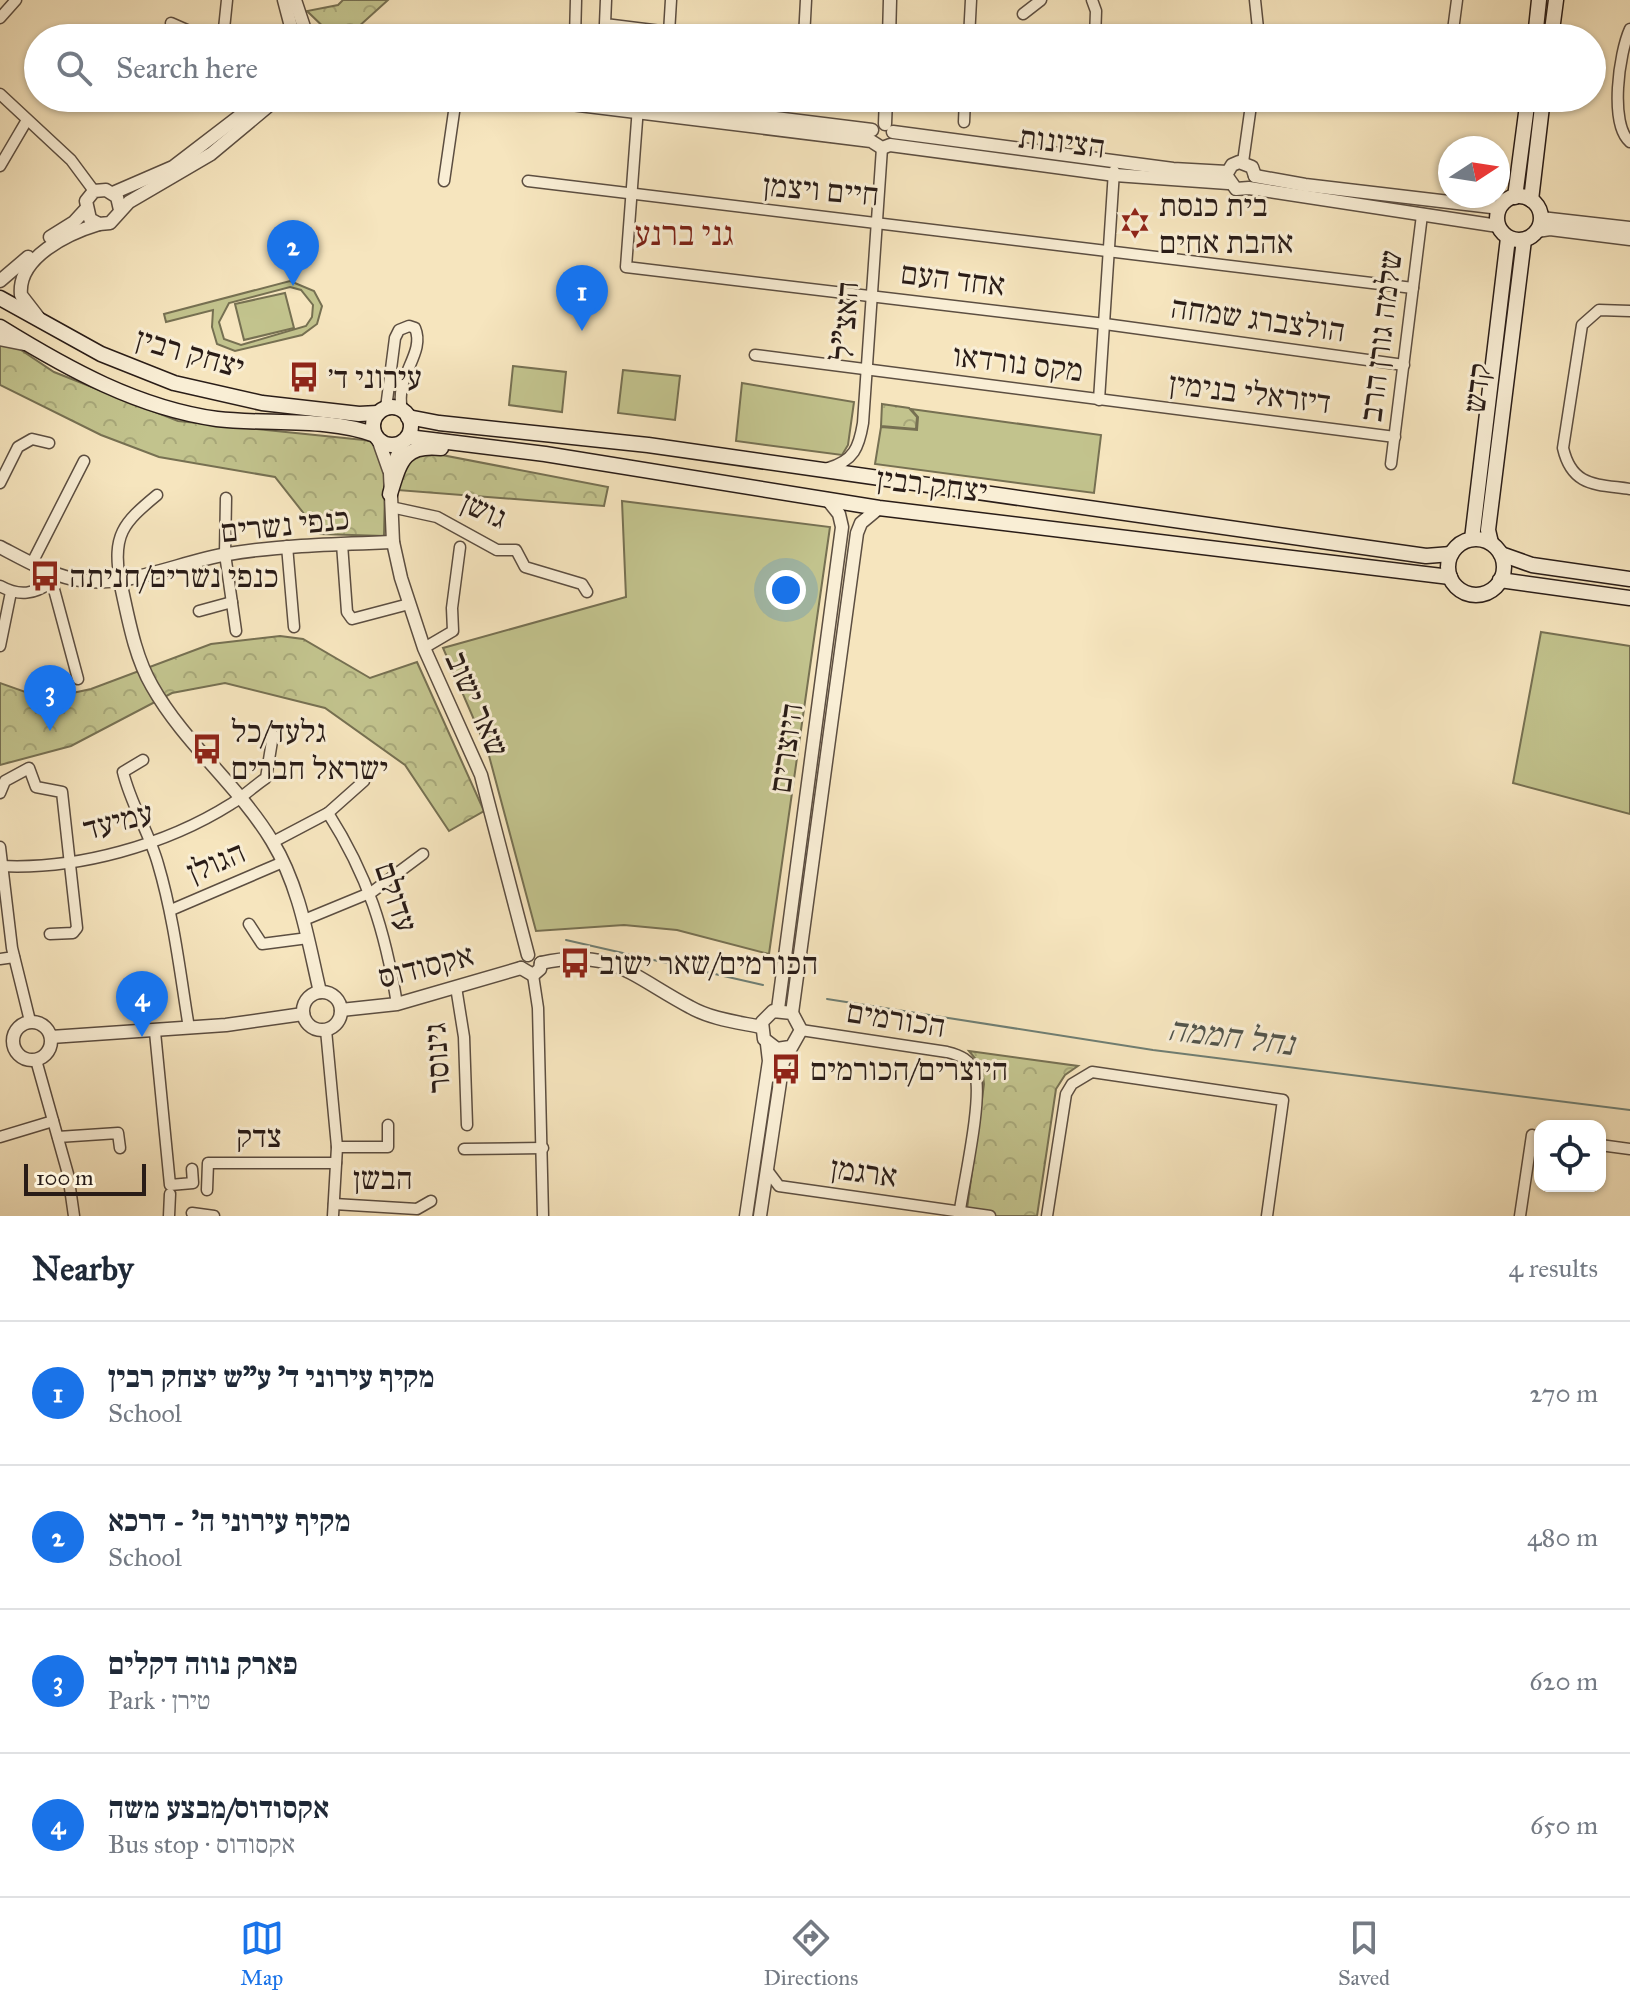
<!DOCTYPE html>
<html lang="en">
<head>
<meta charset="utf-8">
<style>
	:root { --surface:#fff; --page:#f2f2f3; --text:#1f2937; --muted:#747a83; --line:#e0e1e3; --accent:#1a73e8 }
	body { margin:0; font-family:"IM FELL Great Primer","Frank Ruhl Libre",serif; background:var(--page); color:var(--text) }
	.controls { position:absolute; right:24px; bottom:24px; display:grid; overflow:hidden; border-radius:16px; box-shadow:0 2px 6px #0004 }
	.controls button { width:72px; height:72px; display:grid; place-items:center; padding:0; border:0; border-bottom:2px solid var(--line); background:var(--surface); color:var(--text); font:40px sans-serif }
	.compass { position:absolute; left:1438px; top:136px; width:72px; height:72px; border-radius:50%; background:var(--surface); box-shadow:0 2px 6px #0004; rotate:78deg }
	.scale { position:absolute; left:24px; bottom:20px; width:122px; box-sizing:border-box; padding-left:8px; border:4px solid #291c17; border-top:0; font-size:22px; line-height:28px; white-space:nowrap; color:#291c17; -webkit-text-stroke:6px #f9eed5; paint-order:stroke }
	.you { position:absolute; left:786px; top:590px; width:28px; height:28px; margin:-20px; border:6px solid #fff; border-radius:50%; background:#1a73e8; box-shadow:0 0 0 12px #1a73e833 }
	.badge { display:grid; place-items:center; width:52px; height:52px; border-radius:50%; background:var(--accent); color:#fff; font-size:26px; font-weight:700 }
	.pin { position:absolute; translate:-50% -66px; filter:drop-shadow(0 2px 4px #0008) }
	.pin::after { content:''; position:absolute; top:42px; width:28px; height:24px; background:inherit; clip-path:polygon(0 0,100% 0,50% 100%) }
	.list { margin:0; padding:0; list-style:none }
	h2 { display:flex; justify-content:space-between; align-items:center; height:104px; margin:0; padding:0 32px; font-size:34px }
	h2 small { font-size:26px; font-weight:400; color:var(--muted) }
	.list li { display:grid; grid-template-columns:52px 1fr auto; gap:24px; align-items:center; box-sizing:border-box; height:144px; padding:0 32px; border-top:2px solid var(--line) }
	.list b { display:block; font-size:30px; white-space:nowrap }
	.list p { margin:0; font-size:26px; white-space:nowrap; color:var(--muted) }
	.list em { font-size:26px; font-style:normal; color:var(--muted) }
	.icon { flex:none; width:44px; height:44px; fill:none; stroke:currentColor; stroke-width:2; stroke-linecap:round; stroke-linejoin:round }
	.map { position:relative; flex:none; width:1630px; height:1216px; overflow:hidden }
	.search { position:absolute; background:var(--surface); box-shadow:0 2px 6px #0004; left:24px; right:24px; top:24px; height:88px; display:flex; align-items:center; gap:20px; box-sizing:border-box; padding:0 28px; border-radius:44px; color:var(--muted); font-size:30px }
	.sheet { height:680px; background:var(--surface) }
	nav { display:flex; justify-content:space-around; align-items:center; box-sizing:border-box; height:112px; border-top:2px solid var(--line); background:var(--surface); font-size:22px; color:var(--muted) }
	nav a { display:grid; justify-items:center; gap:4px }
	nav .on { color:var(--accent) }
	.map>svg:first-child { display:block }
</style>
</head>
<body>
<div class="map">
<svg width="1630" height="1216" viewBox="0 0 1630 1216">
	<defs>
		<pattern id="park-crowns" width="20" height="18" patternUnits="userSpaceOnUse" patternTransform="scale(2)"><rect width="20" height="18" fill="#c2c38d"/><path d="M2 6a3 3 0 1 1 6 0M12 15a3 3 0 1 1 6 0" fill="none" stroke="#a7a779"/></pattern>
	</defs>
	<rect width="100%" height="100%" fill="#f6e5be"/>
	<filter id="stains"><feTurbulence type="fractalNoise" baseFrequency=".0025" numOctaves="4"/><feColorMatrix values="0 0 0 0 .2 0 0 0 0 .09 0 0 0 0 .02 0 0 0 .5 -.17"/></filter>
	<radialGradient id="worn" r=".72"><stop offset=".6" stop-color="#630" stop-opacity="0"/><stop offset="1" stop-color="#630" stop-opacity=".3"/></radialGradient>
	<!-- grass -->
	<g fill="#c2c38d" stroke="#767052" stroke-width="2" fill-rule="evenodd">
		<path d="M290 281 314 291 322 306 317 324 302 335 235 351 217 344 212 327 213 310 166 322 164 314ZM290 287 301 290 313 305 312 317 306 326 241 345 224 339 219 322 229 303Z"/>
		<polygon points="285,293 294,328 244,340 235,304"/>
		<polygon points="513,366 566,372 562,412 509,405"/>
		<polygon points="623,370 680,376 675,420 618,413"/>
		<polygon points="742,383 854,402 848,445 842,455 736,441"/>
		<polygon points="911,409 1101,435 1094,493 875,464 881,427 917,430 918,417"/>
		<polygon points="622,501 830,527 769,954 677,930 624,925 536,931 488,752 443,648 626,597"/>
		<polygon points="1541,632 1630,646 1630,814 1513,783"/>
	</g>
	<!-- park -->
	<g fill="url(#park-crowns)" stroke="#767052" stroke-width="2">
		<polygon points="343,0 388,0 357,28 354,38 335,38 307,11 338,5"/>
		<polygon points="12,344 54,372 178,421 364,440 608,487 604,506 385,489 384,536 320,534 275,477 159,457 101,435 0,385 0,345"/>
		<polygon points="882,404 909,408 917,417 916,429 881,426"/>
		<polygon points="280,636 303,639 370,678 417,662 484,811 449,831 405,765 325,708 225,683 172,693 71,746 0,765 0,683 45,699 91,689 211,644"/>
		<polygon points="969,1051 1078,1066 1065,1075 1056,1089 1037,1216 966,1216 984,1084 982,1067"/>
	</g>
	<g fill="none" stroke-linecap="round" stroke-linejoin="round">
		<!-- stream -->
		<g stroke="#6f7e73" stroke-width="2">
			<polyline points="566,940 763,985"/>
			<polyline points="827,999 1153,1050 1630,1110"/>
		</g>
		<!-- minor casing -->
		<g stroke="#5c4e41" stroke-width="13">
			<g id="minor">
				<polyline points="606,0 605,24 717,38"/>
				<polyline points="1092,0 1096,11 1095,38"/>
				<polyline points="1255,0 1259,38"/>
				<polyline points="1023,14 1041,0"/>
				<polyline points="0,18 16,0"/>
				<polyline points="171,23 205,38"/>
				<path d="M1630 29C1619 53 1609 124 1630 142"/>
				<polyline points="669,33 671,0"/>
				<polyline points="212,38 224,29 227,0"/>
				<polyline points="575,38 576,0"/>
				<polyline points="804,38 806,0"/>
				<polyline points="969,38 971,0"/>
				<polyline points="1452,38 1457,0"/>
				<polyline points="0,94 71,160 94,191"/>
				<polyline points="1365,98 1390,98"/>
				<polyline points="638,107 626,267 1105,324 1404,365"/>
				<polyline points="964,122 965,98"/>
				<polyline points="1243,162 1252,98"/>
				<polyline points="0,166 27,120"/>
				<polyline points="444,181 456,98"/>
				<polyline points="528,181 1413,288"/>
				<path d="M1630 311 1599 310 1582 325 1563 448C1572 487 1596 484 1630 489"/>
				<polyline points="755,355 1395,437"/>
				<polyline points="1099,400 1114,171"/>
				<path d="M386 408 395 338 399 330 409 326 415 328C426 354 394 376 402 410"/>
				<polyline points="1391,464 1422,215"/>
				<path d="M828 468C854 461 859 447 863 423L882 148"/>
				<polyline points="0,483 18,447 32,439 49,443"/>
				<polyline points="226,498 225,554 236,631"/>
				<polyline points="391,507 437,517 497,550 516,550 525,567 582,584 587,592"/>
				<polyline points="342,544 347,612 352,619 409,604"/>
				<polyline points="287,546 294,627"/>
				<polyline points="32,563 84,461"/>
				<path d="M120 581C112 535 123 523 157 495"/>
				<polyline points="52,582 78,679"/>
				<path d="M0 586C20 597 34 594 52 582L54 577"/>
				<polyline points="199,611 232,602"/>
				<polyline points="0,646 11,592"/>
				<polyline points="424,648 453,631 452,608 460,547"/>
				<path d="M143 760 123 772C131 805 149 832 158 864 174 918 180 973 189 1028"/>
				<polyline points="0,793 5,781 29,768 36,787 62,792 77,928 73,933 50,934"/>
				<path d="M328 813C368 876 385 930 397 1004"/>
				<polyline points="273,842 328,813 364,781"/>
				<polyline points="0,847 12,948 30,1021"/>
				<path d="M0 866C77 870 166 845 231 804 243 797 254 786 266 778L273 735"/>
				<polyline points="171,910 283,862"/>
				<polyline points="304,920 372,892 423,854"/>
				<polyline points="249,924 262,944 308,938"/>
				<polyline points="0,959 14,957"/>
				<polyline points="533,975 538,1008 543,1216"/>
				<polyline points="456,987 464,1037 467,1125"/>
				<polyline points="326,1030 337,1147 333,1216"/>
				<path d="M801 1030 947 1052C960 1055 971 1060 975 1074 983 1099 963 1186 959 1216"/>
				<polyline points="155,1032 170,1185 193,1183 192,1169"/>
				<polyline points="36,1060 68,1174 74,1216"/>
				<polyline points="0,1137 53,1121"/>
				<polyline points="58,1137 118,1133 120,1148"/>
				<polyline points="1600,1145 1630,1149"/>
				<polyline points="337,1147 388,1147 388,1125"/>
				<polyline points="464,1149 543,1148"/>
				<polyline points="767,1170 779,1186 990,1216"/>
				<polyline points="207,1190 208,1163 336,1163"/>
				<polyline points="334,1204 417,1209 431,1201"/>
				<polyline points="192,1213 214,1216"/>
				<polyline points="169,1216 170,1194"/>
				<polyline points="1047,1216 1066,1094 1072,1084 1092,1072 1283,1100 1267,1216"/>
				<polyline points="1520,1216 1532,1135 1540,1137"/>
			</g>
		</g>
		<!-- tertiary casing -->
		<g stroke="#5c4e41" stroke-width="15">
			<g id="tertiary">
				<polyline points="284,0 294,38"/>
				<polyline points="295,0 307,36"/>
				<polyline points="889,38 890,0"/>
				<polyline points="522,98 871,141 882,148 890,145 1115,175 1228,183"/>
				<polyline points="614,98 872,130"/>
				<polyline points="885,124 886,98"/>
				<polyline points="893,132 1173,169 1227,172"/>
				<polyline points="1255,176 1252,167 1239,162 1232,165 1226,175 1236,189 1249,188 1498,226"/>
				<polyline points="1255,176 1305,185 1500,208"/>
				<polyline points="113,193 173,167 263,98"/>
				<polyline points="120,210 117,197 106,190 94,191 86,201 90,219 99,224 110,223 129,202 211,154 278,98"/>
				<polyline points="1541,218 1630,228"/>
				<polyline points="1537,231 1550,229 1630,239"/>
				<polyline points="50,237 74,222 85,210"/>
				<polyline points="0,281 28,257"/>
				<path d="M38 317 21 295C17 257 69 233 99 224"/>
				<polyline points="0,339 24,344"/>
				<polyline points="378,439 389,470"/>
				<polyline points="402,443 390,473 393,542 401,578 424,648 481,775 528,955"/>
				<path d="M0 547C23 559 47 573 73 579 126 590 177 562 228 554 283 545 338 544 393 542"/>
				<path d="M120 581C128 616 134 655 152 686 184 743 238 785 272 841 300 887 308 941 320 992"/>
				<path d="M541 963C611 947 633 977 690 1007 711 1019 737 1022 761 1027"/>
				<polyline points="521,968 533,975 540,969 541,963"/>
				<circle cx="322" cy="1011" r="19"/>
				<polyline points="778,1009 842,527 839,514 827,499"/>
				<polyline points="341,1010 397,1004 521,968"/>
				<polyline points="792,1013 857,533 861,523 879,508"/>
				<circle cx="32" cy="1041" r="19"/>
				<polyline points="51,1037 226,1025 303,1014"/>
				<polyline points="746,1216 769,1061 767,1044"/>
				<polyline points="760,1216 783,1062 801,1030 792,1013 773,1011 762,1022 764,1039 777,1049 790,1047"/>
			</g>
		</g>
		<!-- secondary casing -->
		<g stroke="#291c17" stroke-width="17">
			<g id="secondary">
				<polyline points="1535,38 1539,0"/>
				<polyline points="1551,38 1556,0"/>
				<circle cx="1519" cy="218" r="22"/>
				<polyline points="1515,197 1528,98"/>
				<polyline points="1531,200 1543,98"/>
				<polyline points="0,298 101,354 174,383 262,403 359,414 378,413"/>
				<path d="M0 327C68 369 138 408 217 419 268 425 327 417 375 435"/>
				<circle cx="392" cy="426" r="19"/>
				<polyline points="408,417 439,423 648,445 1426,556 1451,554"/>
				<polyline points="408,437 545,454 879,508 1450,577"/>
				<path d="M390 494C400 462 403 444 441 448"/>
				<polyline points="1472,539 1508,238"/>
				<circle cx="1476" cy="567" r="28"/>
				<polyline points="1491,543 1488,530 1524,240"/>
				<polyline points="1501,554 1532,565 1630,579"/>
				<polyline points="1500,580 1630,598"/>
			</g>
		</g>
		<!-- minor -->
		<use href="#minor" stroke="#f9eed5" stroke-width="10"/>
		<!-- tertiary -->
		<use href="#tertiary" stroke="#f9eed5" stroke-width="12"/>
		<!-- secondary -->
		<use href="#secondary" stroke="#f9eed5" stroke-width="14"/>
	</g>
	<!-- icons -->
	<defs>
		<g id="synagogue-bare" transform="scale(2.4)"><path d="M0-6.5L5.6 3.2H-5.6ZM0 6.5L5.6-3.2H-5.6Z" fill="#8f2418" stroke="#f9eed5" stroke-width="2.5" paint-order="stroke"/></g>
		<g id="bus-bare" transform="scale(2.4)"><path d="M-5-6H5V4H4V6H2V4H-2V6H-4V4H-5ZM-3.5-4V0h7V-4ZM-3.5 1.2v1.5H-2V1.2ZM2 1.2v1.5H3.5V1.2Z" fill="#8f2418" stroke="#f9eed5" stroke-width="2.5" paint-order="stroke"/></g>
	</defs>
	<g fill-rule="evenodd">
		<use href="#synagogue-bare" x="1135" y="223"/>
		<use href="#bus-bare" x="304" y="377"/>
		<use href="#bus-bare" x="45" y="576"/>
		<use href="#bus-bare" x="207" y="749"/>
		<use href="#bus-bare" x="575" y="963"/>
		<use href="#bus-bare" x="786" y="1069"/>
	</g>
	<g text-anchor="middle" dominant-baseline="central" stroke-width="6" stroke-linejoin="round" paint-order="stroke">
		<!-- street labels -->
		<g font-size="32" fill="#291c17" stroke="#f9eed5">
			<text transform="translate(1062 142) rotate(7)">הציונות</text>
			<text transform="translate(821 190) rotate(5)">חיים ויצמן</text>
			<text transform="translate(953 279) rotate(7)">אחד העם</text>
			<text transform="translate(1258 319) rotate(8)">הולצברג שמחה</text>
			<text transform="translate(845 321) rotate(-86)">האצ"ל</text>
			<text transform="translate(1381 336) rotate(-83)">שלמה גורן הרב</text>
			<text transform="translate(190 353) rotate(16)">יצחק רבין</text>
			<text transform="translate(1018 363) rotate(7)">מקס נורדאו</text>
			<text transform="translate(1477 388) rotate(-83)">קדש</text>
			<text transform="translate(1250 393) rotate(7)">דיזראלי בנימין</text>
			<text transform="translate(932 485) rotate(7)">יצחק רבין</text>
			<text transform="translate(484 510) rotate(24)">גושן</text>
			<text transform="translate(285 525) rotate(-6)">כנפי נשרים</text>
			<text transform="translate(477 704) rotate(66)">שאר ישוב</text>
			<text transform="translate(786 748) rotate(-82)">היוצרים</text>
			<text transform="translate(118 821) rotate(-15)">עמיעד</text>
			<text transform="translate(216 862) rotate(-23)">הגולן</text>
			<text transform="translate(396 897) rotate(71)">עדולם</text>
			<text transform="translate(426 966) rotate(-14)">אקסודוס</text>
			<text transform="translate(896 1019) rotate(9)">הכורמים</text>
			<text transform="translate(437 1058) rotate(-94)">גינוסר</text>
			<text x="259" y="1136">צדק</text>
			<text transform="translate(864 1172) rotate(8)">ארגמן</text>
			<text x="383" y="1178">הבשן</text>
		</g>
		<!-- poi labels -->
		<g font-size="32" fill="#291c17" stroke="#f9eed5" text-anchor="start">
			<text x="1159" y="205">בית כנסת<tspan x="1159" dy="37">אהבת אחים</tspan></text>
			<text x="328" y="377">עירוני ד׳</text>
			<text x="69" y="576">כנפי נשרים/חניתה</text>
			<text x="231" y="731">גלעד/כל<tspan x="231" dy="37">ישראל חברים</tspan></text>
			<text x="599" y="963">הכורמים/שאר ישוב</text>
			<text x="810" y="1069">היוצרים/הכורמים</text>
		</g>
		<!-- neighbourhood labels -->
		<g font-size="34" fill="#7a1f14" stroke="#f9eed5">
			<text x="684" y="233">גני ברנע</text>
		</g>
		<!-- water labels -->
		<g font-size="34" font-style="italic" fill="#52554d" stroke="#f9eed5">
			<text transform="translate(1231 1036) rotate(7)">נחל חממה</text>
		</g>
	</g>
	<rect width="100%" height="100%" filter="url(#stains)"/>
	<rect width="100%" height="100%" fill="url(#worn)"/>
</svg>
<div class="controls">
<button><svg class="icon" aria-label="locate" viewBox="0 0 24 24"><circle cx="12" cy="12" r="6"/><path d="M12 2v4M12 18v4M2 12h4M18 12h4"/></svg></button>
</div>
<svg class="compass" viewBox="-18 -18 36 36"><path d="M0-13l5 13h-10z" fill="#e53935"/><path d="M0 13l5-13h-10z" fill="#747a83"/></svg>
<div class="scale">100 m</div>
<div class="you"></div>
<div class="pin badge" style="left:582px;top:331px">1</div>
<div class="pin badge" style="left:293px;top:286px">2</div>
<div class="pin badge" style="left:50px;top:731px">3</div>
<div class="pin badge" style="left:142px;top:1037px">4</div>
<div class="search"><svg class="icon" aria-label="search" viewBox="0 0 24 24"><circle cx="10" cy="10" r="6"/><path d="M15 15l6 6"/></svg>Search here</div>
</div>
<section class="sheet">
<h2>Nearby<small>4 results</small></h2>
<ul class="list">
<li><span class="badge">1</span><div><b>מקיף עירוני ד' ע&quot;ש יצחק רבין</b><p>School</p></div><em>270 m</em></li>
<li><span class="badge">2</span><div><b>מקיף עירוני ה' - דרכא</b><p>School</p></div><em>480 m</em></li>
<li><span class="badge">3</span><div><b>פארק נווה דקלים</b><p>Park · טירן</p></div><em>620 m</em></li>
<li><span class="badge">4</span><div><b>אקסודוס/מבצע משה</b><p>Bus stop · אקסודוס</p></div><em>650 m</em></li>
</ul>
</section>
<nav>
<a class="on"><svg class="icon" aria-label="map" viewBox="0 0 24 24"><path d="M3 6l6-2 6 2 6-2v14l-6 2-6-2-6 2zM9 4v14M15 6v14"/></svg>Map</a>
<a><svg class="icon" aria-label="directions" viewBox="0 0 24 24"><path d="M12 3l9 9-9 9-9-9zM9 14v-3h6M13 9l2 2-2 2"/></svg>Directions</a>
<a><svg class="icon" aria-label="saved" viewBox="0 0 24 24"><path d="M7 4h10v16l-5-4-5 4z"/></svg>Saved</a>
</nav>
</body>
</html>
